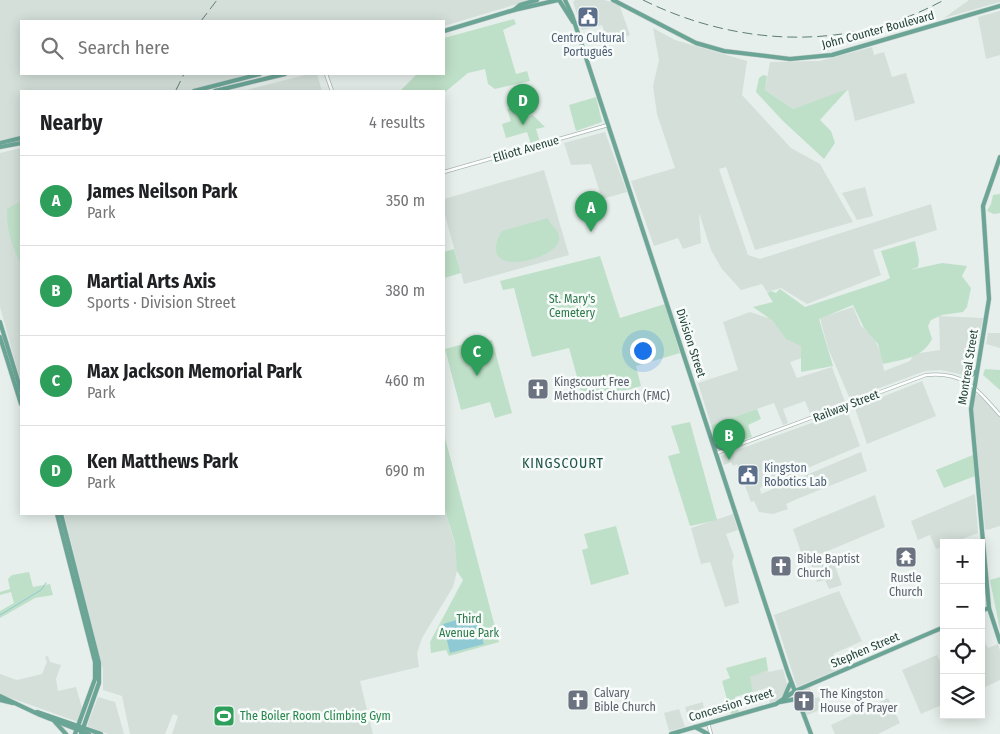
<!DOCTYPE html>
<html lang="en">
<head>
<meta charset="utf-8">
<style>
	:root { --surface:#fff; --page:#f2f2f2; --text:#202124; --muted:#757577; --line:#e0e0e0; --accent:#0f766e }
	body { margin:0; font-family:"Fira Sans Condensed",sans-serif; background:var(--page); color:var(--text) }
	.controls { position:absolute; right:15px; bottom:15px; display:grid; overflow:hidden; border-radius:0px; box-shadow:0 2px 12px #0003 }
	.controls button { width:45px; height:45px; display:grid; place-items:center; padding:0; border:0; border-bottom:1px solid var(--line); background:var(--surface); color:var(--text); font:25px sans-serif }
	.you { position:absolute; left:642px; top:350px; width:18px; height:18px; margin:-12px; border:4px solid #fff; border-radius:50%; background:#1a73e8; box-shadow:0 0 0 8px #1a73e833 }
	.badge { display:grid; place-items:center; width:32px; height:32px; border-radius:50%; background:var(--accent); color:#fff; font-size:16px; font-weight:700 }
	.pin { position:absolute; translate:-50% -41px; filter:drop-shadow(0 1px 2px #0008) }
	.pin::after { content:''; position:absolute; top:26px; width:18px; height:15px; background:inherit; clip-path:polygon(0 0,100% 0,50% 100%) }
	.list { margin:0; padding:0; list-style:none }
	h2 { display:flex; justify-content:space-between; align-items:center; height:65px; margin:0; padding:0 20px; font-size:21px }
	h2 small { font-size:16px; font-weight:400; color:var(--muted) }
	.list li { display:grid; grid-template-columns:32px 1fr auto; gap:15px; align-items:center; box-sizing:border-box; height:90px; padding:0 20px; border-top:1px solid var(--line) }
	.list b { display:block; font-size:19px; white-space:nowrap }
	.list p { margin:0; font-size:16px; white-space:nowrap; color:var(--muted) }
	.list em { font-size:16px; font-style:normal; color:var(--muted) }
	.icon { flex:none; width:28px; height:28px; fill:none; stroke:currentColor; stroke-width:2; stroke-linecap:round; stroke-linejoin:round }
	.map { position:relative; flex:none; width:1000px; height:734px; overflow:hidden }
	.search { position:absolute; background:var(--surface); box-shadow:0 2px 12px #0003; left:20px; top:20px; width:425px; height:55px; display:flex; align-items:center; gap:12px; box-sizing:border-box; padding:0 18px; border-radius:0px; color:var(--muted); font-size:19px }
	.panel { position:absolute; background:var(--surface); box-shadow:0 2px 12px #0003; left:20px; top:90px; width:425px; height:425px; border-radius:0px }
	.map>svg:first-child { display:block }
</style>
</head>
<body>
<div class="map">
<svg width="1000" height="734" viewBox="0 0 1000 734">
	<rect width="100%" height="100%" fill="#e6efeb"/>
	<!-- built -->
	<g fill="#d4dfda">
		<polygon points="0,0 531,0 444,26 444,21 21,21 21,74 249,74 194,91 21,91 21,136 0,140"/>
		<polygon points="575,0 604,0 619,4 630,35 608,42 602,25 582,30 573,2"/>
		<polygon points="969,0 1000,0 1000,2 944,18"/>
		<polygon points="1000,11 1000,55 986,59 978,17"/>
		<polygon points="653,28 675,40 747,61 742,95 791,148 820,164 853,222 755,250 726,167 719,169 748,255 760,259 931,204 937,230 873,250 881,275 807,304 781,288 767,292 762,284 741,290 722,269 711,250 699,213 701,243 683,249 678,238 654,246 631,181 675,168 657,114 653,86 659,60"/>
		<polygon points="872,47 874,55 884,52 892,77 906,73 915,103 855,121 848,90 793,109 765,90 770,62 820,61"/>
		<polygon points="309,74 317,74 322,91 242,91"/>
		<polygon points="605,132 627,192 602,199 591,164 571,165 564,143"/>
		<polygon points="21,148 21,383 0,307 0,153"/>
		<polygon points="544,170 569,255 464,284 444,212 444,199"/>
		<polygon points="865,187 873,216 857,220 842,193"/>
		<polygon points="809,307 825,350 790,362 797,378 832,367 845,402 811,416 805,401 783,409 788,423 783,425 774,403 711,425 698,383 738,370 723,322 750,312 768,318"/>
		<polygon points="853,307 861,326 874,338 881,354 884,371 910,361 914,354 940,350 939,316 983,318 972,372 968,376 941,370 925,371 850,399 828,348 820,318"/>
		<polygon points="988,333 1000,333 1000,348 986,344"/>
		<polygon points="922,381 936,416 867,444 855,408"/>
		<polygon points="975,395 979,395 1000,417 1000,526 987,530 985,529 973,409"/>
		<polygon points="847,410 860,446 760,488 761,494 861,452 867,471 797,499 786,504 788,509 773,514 759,512 754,501 751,502 737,464 733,466 731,462 724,465 721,456"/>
		<polygon points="975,494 978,533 952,543 944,543 944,546 936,549 930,535 918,540 911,521"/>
		<polygon points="875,495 885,527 804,561 793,529"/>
		<polygon points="444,507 458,555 457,571 453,587 422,638 417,653 419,667 360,681 373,734 172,734 178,716 173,714 165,734 130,734 122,696 103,690 103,669 64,514 444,514"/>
		<polygon points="733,514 738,530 726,534 734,556 732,562 739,603 725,607 710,562 701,564 691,528"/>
		<polygon points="831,555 842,585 829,589 825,580 817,582 811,564"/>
		<polygon points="839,591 862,641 833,654 839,669 797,687 774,615"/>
		<polygon points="984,640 988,648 998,644 1000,650 1000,680 981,689 981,641"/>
		<polygon points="937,655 944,670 944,704 921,714 902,670"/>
		<polygon points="48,656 50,662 61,665 56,679 58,691 76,687 82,708 78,722 0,694 0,674 17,680 42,674 47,662 45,657"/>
		<polygon points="783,669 788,688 779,700 770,703 766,688 753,692 749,676 768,670 769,672"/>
		<polygon points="809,686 814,698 819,697 823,709 807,715 799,693"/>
		<polygon points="98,697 115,702 124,734 108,734 87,726"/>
		<polygon points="888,698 900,723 878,734 835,734 831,725"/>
		<polygon points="703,702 705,719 690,723 685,707"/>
		<polygon points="679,709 685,727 669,731 664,713"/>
	</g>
	<!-- green -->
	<g fill="#bfe0c8">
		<polygon points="514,19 516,24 503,30 516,74 527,71 530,81 495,89 488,84 485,69 468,73 444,93 444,91 400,91 417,74 444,74 444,38"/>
		<polygon points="763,75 767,76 765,90 793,109 848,89 820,120 831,131 835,143 824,159 783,121 756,92 759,78"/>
		<polygon points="596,97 602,122 576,131 569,105"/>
		<polygon points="515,106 519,119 533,115 545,127 536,129 540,142 531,144 527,132 506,138 502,124 511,121 507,109"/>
		<polygon points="1000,194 1000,213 994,214 987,211 991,204 993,195"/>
		<path d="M21 201V264C12 247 6 229 7 209Z"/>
		<path d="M548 218C551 227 561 230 559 241 554 261 473 280 502 231Z"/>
		<path d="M915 241 919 260 918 267 910 270 942 263 967 266 962 276 971 288 967 307 963 312 942 315 931 320 928 326 932 339C923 358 901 360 883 364L878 344 864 328 853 305 819 319 833 366 801 372V346L786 339 773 321 753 307 773 302 767 293 771 291 776 293 780 289 805 307 884 281 890 278 881 251Z"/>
		<polygon points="454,249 461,273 444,278 444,252"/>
		<polygon points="600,256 620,318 665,304 680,353 636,366 641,386 584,402 569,348 532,357 514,288 503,290 500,281"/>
		<polygon points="479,340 480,343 492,340 512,413 495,418 490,402 461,410 445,349"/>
		<polygon points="985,369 1000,370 1000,390 983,375"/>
		<polygon points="757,409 761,419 748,425 752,437 723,447 715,437 711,425"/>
		<polygon points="690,422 717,520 690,526 668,456 680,453 671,426"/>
		<polygon points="444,434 499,642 449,656 446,650 431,653 430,642 463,580 457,571 455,543 444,507"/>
		<polygon points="973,455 975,476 944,488 936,470"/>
		<polygon points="616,526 629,574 591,585 582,550 588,548 584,534"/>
		<polygon points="29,572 33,587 50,584 53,595 35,598 0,618 0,611 14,603 11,592 0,595 0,592 10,589 8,579 12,575"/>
		<polygon points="1000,577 1000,630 990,580"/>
		<polygon points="766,657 768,670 750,677 753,692 735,697 739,713 731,714 722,681 730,678 726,668"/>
	</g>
	<!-- water -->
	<polygon fill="#8ec9d4" points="474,615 484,644 450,653 443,624"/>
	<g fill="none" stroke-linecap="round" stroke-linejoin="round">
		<!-- stream -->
		<polyline stroke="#8ec9d4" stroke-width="1" points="0,615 41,590 46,583"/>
		<!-- minor casing -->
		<g stroke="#a8b8b2" stroke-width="4">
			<g id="minor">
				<polyline points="326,74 332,91"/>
				<polyline points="444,172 608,125"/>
				<path d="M717 453 926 375C964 371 977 389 1000 415"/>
				<polyline points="708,723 711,734"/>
			</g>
		</g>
		<!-- major casing -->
		<g stroke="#c2cac8" stroke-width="5">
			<g id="major">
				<polyline points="559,0 573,22"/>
				<polyline points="565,0 572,15 788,673 811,734"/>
				<polyline points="613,0 696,43 724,51 790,59 832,55 1000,6"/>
				<polyline points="514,10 520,5 537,0"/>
				<polyline points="444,31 514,10 558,0"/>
				<polyline points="194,91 260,74"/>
				<polyline points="215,91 285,74"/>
				<polyline points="0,143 21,138"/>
				<polyline points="0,147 21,143"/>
				<polyline points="1000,157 983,206 989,299 971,409 989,608 1000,642"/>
				<polyline points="0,322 21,391"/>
				<polyline points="0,337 21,404"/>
				<polyline points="964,380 977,371"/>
				<polyline points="716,446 727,450"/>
				<polyline points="57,514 95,662 95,679 75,734"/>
				<polyline points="61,514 99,663 99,683 81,734"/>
				<polyline points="981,611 989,608"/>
				<polyline points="0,696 40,715 89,734"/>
				<polyline points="784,698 790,684"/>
				<polyline points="0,700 13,703"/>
				<polyline points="780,702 796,699 799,701"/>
				<polyline points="37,712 101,734"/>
				<polyline points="55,722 66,734"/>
				<polyline points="695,727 708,734"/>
				<polyline points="671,734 776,704 795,691 944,627"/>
			</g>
		</g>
		<!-- minor -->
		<use href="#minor" stroke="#fff" stroke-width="2.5"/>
		<!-- major -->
		<use href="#major" stroke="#6aa596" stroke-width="4"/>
		<!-- rail -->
		<g stroke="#5f7d75" stroke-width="1" stroke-dasharray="10 5" stroke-linecap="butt">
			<path d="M643 0C738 47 849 52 944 0"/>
			<polyline points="201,21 217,0"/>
			<polyline points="176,90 184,74"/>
		</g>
	</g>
	<!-- icons -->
	<defs>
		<g id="civic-square" transform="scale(1.125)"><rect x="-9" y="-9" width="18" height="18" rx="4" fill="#5c6f8a" stroke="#f7fbf9"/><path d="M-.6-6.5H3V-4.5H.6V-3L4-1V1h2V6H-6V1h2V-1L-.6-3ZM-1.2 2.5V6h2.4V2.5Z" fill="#fff"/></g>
		<g id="church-square" transform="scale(1.125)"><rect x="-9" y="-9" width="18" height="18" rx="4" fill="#6b7280" stroke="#f7fbf9"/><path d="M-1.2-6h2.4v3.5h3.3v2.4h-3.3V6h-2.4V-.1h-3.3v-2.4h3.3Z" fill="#fff"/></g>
		<g id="temple-square" transform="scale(1.125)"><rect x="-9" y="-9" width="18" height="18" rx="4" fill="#6b7280" stroke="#f7fbf9"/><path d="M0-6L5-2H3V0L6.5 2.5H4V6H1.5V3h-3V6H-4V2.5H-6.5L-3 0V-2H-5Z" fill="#fff"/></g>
		<g id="stadium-square" transform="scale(1.125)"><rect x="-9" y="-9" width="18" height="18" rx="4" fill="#2e9e5b" stroke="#f7fbf9"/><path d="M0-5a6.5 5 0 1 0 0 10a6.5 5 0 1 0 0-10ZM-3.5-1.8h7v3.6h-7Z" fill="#fff"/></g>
	</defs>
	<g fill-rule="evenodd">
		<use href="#civic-square" x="588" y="17"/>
		<use href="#church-square" x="538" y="389"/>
		<use href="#civic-square" x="748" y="475"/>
		<use href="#temple-square" x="906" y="557"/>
		<use href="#church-square" x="781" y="566"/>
		<use href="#church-square" x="578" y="700"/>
		<use href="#church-square" x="804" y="701"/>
		<use href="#stadium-square" x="224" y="716"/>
	</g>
	<g text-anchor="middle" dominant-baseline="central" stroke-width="5" stroke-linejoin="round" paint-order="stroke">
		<!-- street labels -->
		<g font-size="12" fill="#24423a" stroke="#f7fbf9">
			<text transform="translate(878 30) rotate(-15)">John Counter Boulevard</text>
			<text transform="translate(526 149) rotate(-16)">Elliott Avenue</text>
			<text transform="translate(691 343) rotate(72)">Division Street</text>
			<text transform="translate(968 367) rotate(-81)">Montreal Street</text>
			<text transform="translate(846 406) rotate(-21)">Railway Street</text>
			<text transform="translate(865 650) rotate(-23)">Stephen Street</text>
			<text transform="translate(731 705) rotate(-17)">Concession Street</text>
		</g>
		<!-- service labels -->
		<g font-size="12" fill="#4e5e75" stroke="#f7fbf9">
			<text x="588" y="38">Centro Cultural<tspan x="588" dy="14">Português</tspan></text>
			<text x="764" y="468" text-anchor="start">Kingston<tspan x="764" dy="14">Robotics Lab</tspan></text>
		</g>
		<!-- park labels -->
		<g font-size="12" fill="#2d7a4b" stroke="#f7fbf9">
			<text x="572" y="299">St. Mary's<tspan x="572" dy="14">Cemetery</tspan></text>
			<text x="469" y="619">Third<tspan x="469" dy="14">Avenue Park</tspan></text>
		</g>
		<!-- worship labels -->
		<g font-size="12" fill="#5b616d" stroke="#f7fbf9" text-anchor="start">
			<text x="554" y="382">Kingscourt Free<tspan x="554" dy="14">Methodist Church (FMC)</tspan></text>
			<text x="797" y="559">Bible Baptist<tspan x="797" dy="14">Church</tspan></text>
			<text x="906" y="578" text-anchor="middle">Rustle<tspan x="906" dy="14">Church</tspan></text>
			<text x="594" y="693">Calvary<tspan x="594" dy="14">Bible Church</tspan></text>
			<text x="820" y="694">The Kingston<tspan x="820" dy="14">House of Prayer</tspan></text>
		</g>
		<!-- leisure labels -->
		<g font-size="12" fill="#27864d" stroke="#f7fbf9" text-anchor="start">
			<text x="240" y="716">The Boiler Room Climbing Gym</text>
		</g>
		<!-- neighbourhood labels -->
		<g font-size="14" letter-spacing="1" fill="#1f5548" stroke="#f7fbf9">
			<text x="563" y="463">KINGSCOURT</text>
		</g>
	</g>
</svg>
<div class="controls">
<button>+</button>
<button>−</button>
<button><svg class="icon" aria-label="locate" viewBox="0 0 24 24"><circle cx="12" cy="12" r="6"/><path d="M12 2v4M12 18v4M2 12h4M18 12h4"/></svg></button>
<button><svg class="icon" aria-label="layers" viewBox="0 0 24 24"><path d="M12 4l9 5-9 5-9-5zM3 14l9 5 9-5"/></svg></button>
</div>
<div class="you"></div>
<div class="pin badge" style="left:591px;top:232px;background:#2e9e5b">A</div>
<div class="pin badge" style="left:729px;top:460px;background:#2e9e5b">B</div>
<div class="pin badge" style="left:477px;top:376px;background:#2e9e5b">C</div>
<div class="pin badge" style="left:523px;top:125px;background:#2e9e5b">D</div>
<div class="search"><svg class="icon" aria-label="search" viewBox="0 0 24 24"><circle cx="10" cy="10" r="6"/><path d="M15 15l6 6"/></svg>Search here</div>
<section class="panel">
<h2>Nearby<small>4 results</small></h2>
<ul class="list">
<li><span class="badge" style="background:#2e9e5b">A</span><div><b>James Neilson Park</b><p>Park</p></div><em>350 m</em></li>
<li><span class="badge" style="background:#2e9e5b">B</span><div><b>Martial Arts Axis</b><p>Sports · Division Street</p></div><em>380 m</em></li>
<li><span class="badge" style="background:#2e9e5b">C</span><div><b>Max Jackson Memorial Park</b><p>Park</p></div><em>460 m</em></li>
<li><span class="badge" style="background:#2e9e5b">D</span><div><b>Ken Matthews Park</b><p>Park</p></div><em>690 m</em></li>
</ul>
</section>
</div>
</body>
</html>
